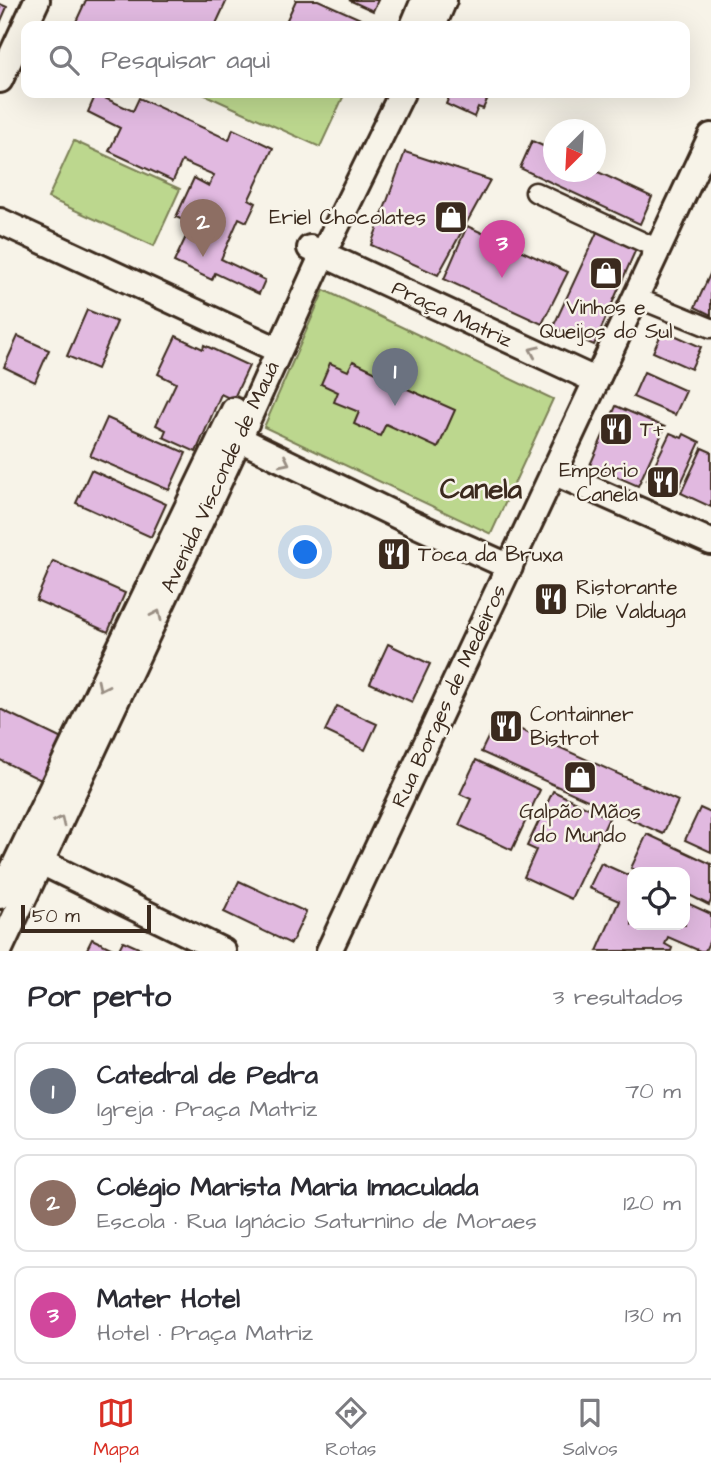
<!DOCTYPE html>
<html lang="pt">
<head>
<meta charset="utf-8">
<style>
	:root { --surface:#fff; --page:#f7f7f7; --text:#2b2b33; --muted:#7c7c81; --line:#e1e1e2; --accent:#d93025 }
	body { margin:0; font-family:"Architects Daughter",sans-serif; background:var(--page); color:var(--text) }
	.controls { position:absolute; right:21px; bottom:21px; display:grid; overflow:hidden; border-radius:14px; box-shadow:0 7px 28px #0002 }
	.controls button { width:63px; height:63px; display:grid; place-items:center; padding:0; border:0; border-bottom:2px solid var(--line); background:var(--surface); color:var(--text); font:35px sans-serif }
	.compass { position:absolute; left:543px; top:119px; width:63px; height:63px; border-radius:50%; background:var(--surface); box-shadow:0 7px 28px #0002; rotate:204deg }
	.scale { position:absolute; left:21px; bottom:18px; width:130px; box-sizing:border-box; padding-left:7px; border:4px solid #3b2a1e; border-top:0; font-size:19px; line-height:24px; white-space:nowrap; color:#3b2a1e; -webkit-text-stroke:5px #f7f3e8; paint-order:stroke }
	.you { position:absolute; left:306px; top:553px; width:24px; height:24px; margin:-18px; border:5px solid #fff; border-radius:50%; background:#1a73e8; box-shadow:0 0 0 10px #1a73e833 }
	.badge { display:grid; place-items:center; width:46px; height:46px; border-radius:50%; background:var(--accent); color:#fff; font-size:23px; font-weight:700 }
	.pin { position:absolute; translate:-50% -58px; filter:drop-shadow(0 2px 4px #0008) }
	.pin::after { content:''; position:absolute; top:37px; width:24px; height:21px; background:inherit; clip-path:polygon(0 0,100% 0,50% 100%) }
	.list { margin:0; padding:0; list-style:none }
	h2 { display:flex; justify-content:space-between; align-items:center; height:91px; margin:0; padding:0 28px; font-size:30px }
	h2 small { font-size:23px; font-weight:400; color:var(--muted) }
	.list li { display:grid; grid-template-columns:46px 1fr auto; gap:21px; align-items:center; box-sizing:border-box; height:98px; margin:0 14px 14px; padding:0 14px; border:2px solid var(--line); border-radius:14px }
	.list b { display:block; font-size:26px; white-space:nowrap }
	.list p { margin:0; font-size:23px; white-space:nowrap; color:var(--muted) }
	.list em { font-size:23px; font-style:normal; color:var(--muted) }
	.icon { flex:none; width:38px; height:38px; fill:none; stroke:currentColor; stroke-width:2; stroke-linecap:round; stroke-linejoin:round }
	.map { position:relative; flex:none; width:711px; height:951px; overflow:hidden }
	.search { position:absolute; background:var(--surface); box-shadow:0 7px 28px #0002; left:21px; right:21px; top:21px; height:77px; display:flex; align-items:center; gap:18px; box-sizing:border-box; padding:0 24px; border-radius:14px; color:var(--muted); font-size:26px }
	.sheet { height:427px; background:var(--surface) }
	nav { display:flex; justify-content:space-around; align-items:center; box-sizing:border-box; height:98px; border-top:2px solid var(--line); background:var(--surface); font-size:19px; color:var(--muted) }
	nav a { display:grid; justify-items:center; gap:4px }
	nav .on { color:var(--accent) }
	.map>svg:first-child { display:block }
</style>
</head>
<body>
<div class="map">
<svg width="711" height="951" viewBox="0 0 711 951">
	<rect width="100%" height="100%" fill="#f7f3e8"/>
	<filter id="ink" filterUnits="userSpaceOnUse"><feTurbulence type="fractalNoise" baseFrequency=".0143" numOctaves="2"/><feDisplacementMap in="SourceGraphic" scale="14" xChannelSelector="R" yChannelSelector="G"/><feConvolveMatrix kernelMatrix="1 2 1 2 8 2 1 2 1" color-interpolation-filters="sRGB"/></filter>
	<g filter="url(#ink)">
		<!-- green -->
		<g fill="#bcd78e" stroke="#7c8056" stroke-width="2">
			<polygon points="201,93 345,93 320,147"/>
			<polygon points="74,141 180,189 154,246 48,198"/>
			<polygon points="324,290 553,399 491,534 264,427"/>
		</g>
		<!-- building -->
		<g fill="#e1b9e0" stroke="#3b2a1e" stroke-width="2">
			<polygon points="86,0 227,0 215,26 74,26"/>
			<polygon points="296,0 318,0 376,26 284,26"/>
			<polygon points="349,0 378,0 373,11"/>
			<polygon points="0,4 7,7 0,23"/>
			<polygon points="441,93 490,93 483,109 478,107 474,117 446,104 449,97"/>
			<polygon points="96,94 133,111 139,98 229,140 233,129 273,148 249,199 256,203 247,222 239,218 221,259 265,280 259,294 215,273 212,280 174,262 192,224 176,217 194,178 209,186 214,175 182,161 173,181 109,151 120,128 88,112"/>
			<polygon points="532,141 554,151 554,172 596,171 652,197 640,224 520,168"/>
			<polygon points="405,152 490,180 438,275 371,245"/>
			<polygon points="467,226 568,272 542,324 444,279"/>
			<polygon points="598,230 636,249 594,345 553,327"/>
			<polygon points="711,272 711,315 695,307"/>
			<polygon points="87,310 117,322 97,369 67,356"/>
			<polygon points="663,330 701,347 691,369 653,352"/>
			<polygon points="18,336 49,350 35,382 4,367"/>
			<polygon points="176,336 203,349 204,345 249,366 233,400 221,394 196,452 163,437 166,430 156,425 176,383 158,374"/>
			<polygon points="353,361 378,373 383,361 410,373 403,387 455,410 438,448 386,424 380,436 354,424 359,412 334,402 338,392 321,384 330,363 348,371"/>
			<polygon points="644,372 686,391 675,415 633,397"/>
			<polygon points="616,406 665,427 638,486 590,465"/>
			<polygon points="107,418 186,453 169,490 90,456"/>
			<polygon points="670,433 682,438 684,434 700,442 676,494 647,480"/>
			<polygon points="702,448 711,452 711,507 681,493"/>
			<polygon points="91,470 166,504 151,537 76,503"/>
			<polygon points="53,561 125,593 108,632 36,600"/>
			<polygon points="388,644 430,664 412,702 370,683"/>
			<polygon points="337,706 377,724 365,750 325,731"/>
			<polygon points="0,709 66,741 45,782 0,760"/>
			<polygon points="497,719 678,801 663,834 481,752"/>
			<polygon points="476,760 540,790 512,850 459,825 471,799 460,794"/>
			<polygon points="553,791 609,818 571,899 524,877 536,850 527,846"/>
			<polygon points="700,808 711,813 711,852 685,840"/>
			<polygon points="647,834 711,864 711,900 709,905 685,893 685,872 639,872 631,868"/>
			<polygon points="601,863 632,877 632,925 685,925 685,902 711,914 711,938 705,951 700,951 668,937 665,944 672,948 671,951 597,951 619,901 589,888"/>
			<polygon points="239,881 306,912 291,944 224,912"/>
			<polygon points="92,939 117,951 86,951"/>
			<polygon points="123,941 143,950 143,951 118,951"/>
		</g>
		<g fill="none" stroke-linecap="round" stroke-linejoin="round">
			<!-- street casing -->
			<g stroke="#3b2a1e" stroke-width="23">
				<g id="street">
					<polyline points="535,192 658,249"/>
					<polyline points="635,297 711,328"/>
				</g>
			</g>
			<!-- secondary casing -->
			<g stroke="#3b2a1e" stroke-width="30">
				<g id="secondary">
					<polyline points="413,26 424,0"/>
					<polyline points="433,26 444,0"/>
					<polyline points="0,80 37,0"/>
					<polyline points="0,221 278,350"/>
					<polyline points="310,248 595,380"/>
					<polyline points="225,432 410,522 510,567"/>
					<polyline points="553,472 711,542"/>
					<polyline points="41,862 223,951"/>
					<polyline points="0,896 234,410"/>
					<polyline points="0,949 239,439 323,254 402,93"/>
					<polyline points="329,951 711,136"/>
				</g>
			</g>
			<!-- street -->
			<use href="#street" stroke="#f7f3e8" stroke-width="18"/>
			<!-- secondary -->
			<use href="#secondary" stroke="#f7f3e8" stroke-width="24"/>
		</g>
		<!-- one-way arrows -->
		<defs><path id="oneway-chevron" d="M-2-3.5L2.5 0L-2 3.5" fill="none" stroke-width="1.6" stroke-linecap="round" stroke-linejoin="round" transform="scale(1.75)"/></defs>
		<g stroke="#998e83">
			<use href="#oneway-chevron" transform="translate(534 351) rotate(-156)"/>
			<use href="#oneway-chevron" transform="translate(285 462) rotate(26)"/>
			<use href="#oneway-chevron" transform="translate(157 615) rotate(-65)"/>
			<use href="#oneway-chevron" transform="translate(102 686) rotate(116)"/>
			<use href="#oneway-chevron" transform="translate(60 821) rotate(-65)"/>
		</g>
	</g>
	<!-- icons -->
	<defs>
		<g id="shop-square" transform="scale(1.75)"><rect x="-9" y="-9" width="18" height="18" rx="4" fill="#3b2a1e" stroke="#f7f3e8"/><path d="M-5-2.5h2.3a2.7 3.5 0 0 1 5.4 0H5L5.5 6h-11ZM-1.5-2.5h3a1.5 2.3 0 0 0-3 0Z" fill="#fff"/></g>
		<g id="restaurant-square" transform="scale(1.75)"><rect x="-9" y="-9" width="18" height="18" rx="4" fill="#3b2a1e" stroke="#f7f3e8"/><path d="M-5-6h1v4h1v-4h1v4h1v-4h1v5L-1.5 .5V6h-2V.5L-5-1ZM5-6V6H3V1.5H1.5Q1.5-4 5-6Z" fill="#fff"/></g>
	</defs>
	<g fill-rule="evenodd">
		<use href="#shop-square" x="451" y="217"/>
		<use href="#shop-square" x="606" y="273"/>
		<use href="#restaurant-square" x="616" y="429"/>
		<use href="#restaurant-square" x="663" y="482"/>
		<use href="#restaurant-square" x="394" y="554"/>
		<use href="#restaurant-square" x="551" y="599"/>
		<use href="#restaurant-square" x="506" y="726"/>
		<use href="#shop-square" x="580" y="777"/>
	</g>
	<g text-anchor="middle" dominant-baseline="central" stroke-width="5" stroke-linejoin="round" paint-order="stroke">
		<!-- poi labels -->
		<g font-size="21" fill="#3b2a1e" stroke="#f7f3e8" text-anchor="start">
			<text x="426" y="217" text-anchor="end">Eriel Chocolates</text>
			<text x="606" y="307" text-anchor="middle">Vinhos e<tspan x="606" dy="24">Queijos do Sul</tspan></text>
			<text x="640" y="429">T+</text>
			<text x="638" y="470" text-anchor="end">Empório<tspan x="638" dy="24">Canela</tspan></text>
			<text x="418" y="554">Toca da Bruxa</text>
			<text x="576" y="587">Ristorante<tspan x="576" dy="24">Dile Valduga</tspan></text>
			<text x="530" y="714">Containner<tspan x="530" dy="24">Bistrot</tspan></text>
			<text x="580" y="811" text-anchor="middle">Galpão Mãos<tspan x="580" dy="24">do Mundo</tspan></text>
		</g>
		<!-- street labels -->
		<g font-size="21" fill="#3b2a1e" stroke="#f7f3e8">
			<text transform="translate(452 314) rotate(25)">Praça Matriz</text>
			<text transform="translate(220 477) rotate(-65)">Avenida Visconde de Mauá</text>
			<text transform="translate(449 696) rotate(-65)">Rua Borges de Medeiros</text>
		</g>
		<!-- district labels -->
		<g font-size="28" font-weight="bold" fill="#3b2a1e" stroke="#f7f3e8">
			<text x="481" y="489">Canela</text>
		</g>
	</g>
</svg>
<div class="controls">
<button><svg class="icon" aria-label="locate" viewBox="0 0 24 24"><circle cx="12" cy="12" r="6"/><path d="M12 2v4M12 18v4M2 12h4M18 12h4"/></svg></button>
</div>
<svg class="compass" viewBox="-18 -18 36 36"><path d="M0-13l5 13h-10z" fill="#e53935"/><path d="M0 13l5-13h-10z" fill="#7c7c81"/></svg>
<div class="scale">50 m</div>
<div class="you"></div>
<div class="pin badge" style="left:395px;top:406px;background:#6b7280">1</div>
<div class="pin badge" style="left:203px;top:257px;background:#8d6e63">2</div>
<div class="pin badge" style="left:502px;top:278px;background:#d1479c">3</div>
<div class="search"><svg class="icon" aria-label="search" viewBox="0 0 24 24"><circle cx="10" cy="10" r="6"/><path d="M15 15l6 6"/></svg>Pesquisar aqui</div>
</div>
<section class="sheet">
<h2>Por perto<small>3 resultados</small></h2>
<ul class="list">
<li><span class="badge" style="background:#6b7280">1</span><div><b>Catedral de Pedra</b><p>Igreja · Praça Matriz</p></div><em>70 m</em></li>
<li><span class="badge" style="background:#8d6e63">2</span><div><b>Colégio Marista Maria Imaculada</b><p>Escola · Rua Ignácio Saturnino de Moraes</p></div><em>120 m</em></li>
<li><span class="badge" style="background:#d1479c">3</span><div><b>Mater Hotel</b><p>Hotel · Praça Matriz</p></div><em>130 m</em></li>
</ul>
</section>
<nav>
<a class="on"><svg class="icon" aria-label="map" viewBox="0 0 24 24"><path d="M3 6l6-2 6 2 6-2v14l-6 2-6-2-6 2zM9 4v14M15 6v14"/></svg>Mapa</a>
<a><svg class="icon" aria-label="directions" viewBox="0 0 24 24"><path d="M12 3l9 9-9 9-9-9zM9 14v-3h6M13 9l2 2-2 2"/></svg>Rotas</a>
<a><svg class="icon" aria-label="saved" viewBox="0 0 24 24"><path d="M7 4h10v16l-5-4-5 4z"/></svg>Salvos</a>
</nav>
</body>
</html>
